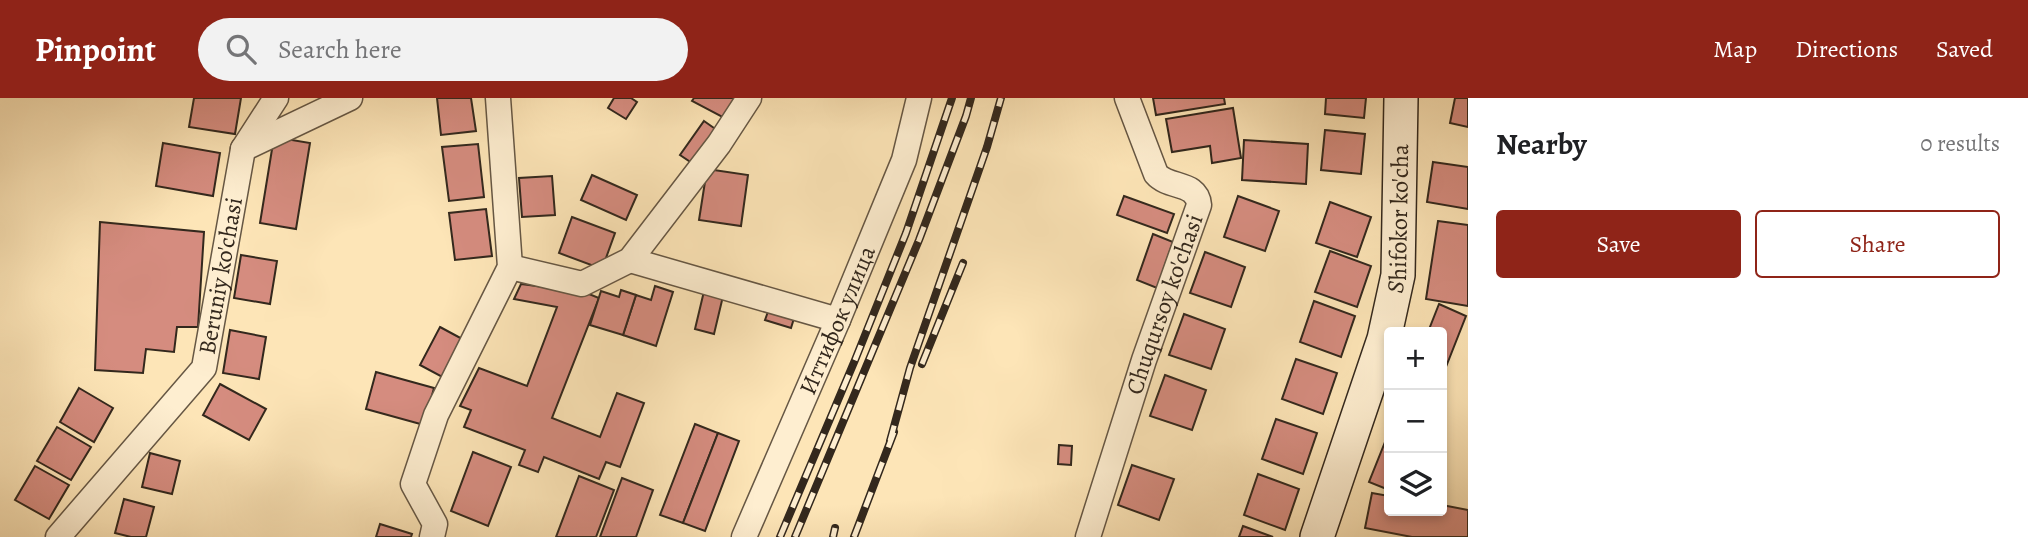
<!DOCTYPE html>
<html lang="en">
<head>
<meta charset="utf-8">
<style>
	:root { --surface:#fff; --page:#f2f2f2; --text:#202124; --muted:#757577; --line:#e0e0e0; --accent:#8f2418 }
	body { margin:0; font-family:Alegreya,serif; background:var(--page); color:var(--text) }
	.controls { position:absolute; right:21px; bottom:21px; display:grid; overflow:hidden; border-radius:7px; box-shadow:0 4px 10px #0003 }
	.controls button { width:63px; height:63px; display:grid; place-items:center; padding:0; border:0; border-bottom:2px solid var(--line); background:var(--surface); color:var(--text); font:35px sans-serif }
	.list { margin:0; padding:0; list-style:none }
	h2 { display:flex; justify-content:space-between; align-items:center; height:91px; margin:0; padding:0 28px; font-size:30px }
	h2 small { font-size:23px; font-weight:400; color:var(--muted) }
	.actions { display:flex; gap:14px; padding:21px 28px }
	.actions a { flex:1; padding:16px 0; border:2px solid var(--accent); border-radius:7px; text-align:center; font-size:24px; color:var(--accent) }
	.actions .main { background:var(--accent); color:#fff }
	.icon { flex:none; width:38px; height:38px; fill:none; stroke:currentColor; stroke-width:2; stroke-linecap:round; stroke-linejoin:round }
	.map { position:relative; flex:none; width:1468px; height:439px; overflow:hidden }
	header { display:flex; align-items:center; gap:42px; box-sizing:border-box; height:98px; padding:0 35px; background:var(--accent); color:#fff }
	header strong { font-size:33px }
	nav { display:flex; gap:38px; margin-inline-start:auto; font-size:24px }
	.search { width:490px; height:63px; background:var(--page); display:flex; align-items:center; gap:18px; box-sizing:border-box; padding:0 24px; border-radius:38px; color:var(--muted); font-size:26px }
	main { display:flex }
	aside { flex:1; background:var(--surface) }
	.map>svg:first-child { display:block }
</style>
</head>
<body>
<header>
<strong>Pinpoint</strong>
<div class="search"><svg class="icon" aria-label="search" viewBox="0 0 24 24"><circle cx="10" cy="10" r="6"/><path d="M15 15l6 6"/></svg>Search here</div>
<nav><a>Map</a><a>Directions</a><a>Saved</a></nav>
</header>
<main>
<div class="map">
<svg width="1468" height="439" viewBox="0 0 1468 439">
	<rect width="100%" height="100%" fill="#fde5b7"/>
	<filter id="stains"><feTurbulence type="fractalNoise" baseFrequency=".00286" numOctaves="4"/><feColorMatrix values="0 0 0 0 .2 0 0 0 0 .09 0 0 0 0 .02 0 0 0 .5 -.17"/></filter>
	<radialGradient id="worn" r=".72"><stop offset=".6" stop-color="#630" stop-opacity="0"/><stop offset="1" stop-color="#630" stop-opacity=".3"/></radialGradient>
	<!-- building -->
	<g fill="#d58c7f" stroke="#33281d" stroke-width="2">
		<polygon points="194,0 241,0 235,36 189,29"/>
		<polygon points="437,0 471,0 476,33 441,37"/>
		<polygon points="614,0 631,0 637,4 626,21 608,10"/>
		<polygon points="694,0 743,0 730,23 692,3"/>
		<polygon points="1153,0 1224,0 1225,6 1156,17"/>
		<polygon points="1326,0 1366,0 1364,20 1325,16"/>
		<polygon points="1455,0 1468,0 1468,29 1450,25"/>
		<polygon points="1233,10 1241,60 1212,65 1210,48 1172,54 1166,21"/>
		<polygon points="704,23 721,35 698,69 680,57"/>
		<polygon points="1325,32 1365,36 1361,76 1321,72"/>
		<polygon points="274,39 310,45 296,131 260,125"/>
		<polygon points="1244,42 1308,46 1306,86 1242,82"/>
		<polygon points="163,45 220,55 213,98 156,88"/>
		<polygon points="478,46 484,99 449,103 442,49"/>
		<polygon points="1433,64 1468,69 1468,111 1427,104"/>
		<polygon points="707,71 748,77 741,128 699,122"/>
		<polygon points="592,77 637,97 626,122 581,102"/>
		<polygon points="552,78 555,117 522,119 519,80"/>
		<polygon points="1124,98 1174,116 1167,135 1117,117"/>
		<polygon points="1238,98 1279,113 1265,153 1224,139"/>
		<polygon points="1330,104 1371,119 1357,159 1316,145"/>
		<polygon points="486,111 492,158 455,162 449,115"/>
		<polygon points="572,119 615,135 602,171 559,155"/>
		<polygon points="1438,123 1468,127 1468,208 1426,201"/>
		<polygon points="100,124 204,134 198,229 177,229 174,254 146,251 143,275 95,272"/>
		<polygon points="1153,136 1173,144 1157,190 1137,182"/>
		<polygon points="1330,153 1371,168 1357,209 1315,194"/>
		<polygon points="1205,154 1245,169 1231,209 1190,195"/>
		<polygon points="241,157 277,163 270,206 234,200"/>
		<polygon points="521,186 584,194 599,200 552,320 600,339 617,295 644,305 620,369 606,364 599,381 544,359 538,374 519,367 525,352 464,329 471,312 460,308 479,270 527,288 557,209 514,201"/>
		<polygon points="655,188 673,194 656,248 623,237 636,197 651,202"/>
		<polygon points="705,189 724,194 714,236 695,231"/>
		<polygon points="621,192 636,197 623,237 590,227 601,193 619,199"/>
		<polygon points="1314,203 1355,218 1341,259 1300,244"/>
		<polygon points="1439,206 1466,218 1442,279 1442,234 1428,234"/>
		<polygon points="770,208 795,217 791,230 765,222"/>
		<polygon points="1184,216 1225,231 1211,271 1169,257"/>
		<polygon points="440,229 466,243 446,281 420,267"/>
		<polygon points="230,232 266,239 259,281 223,275"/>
		<polygon points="1296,261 1337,275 1323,316 1282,301"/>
		<polygon points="376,274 434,290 424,327 366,311"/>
		<polygon points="1165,277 1206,292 1192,332 1150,318"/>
		<polygon points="220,286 266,311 249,342 203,317"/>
		<polygon points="79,290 113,310 94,344 60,324"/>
		<polygon points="1276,321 1317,335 1303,376 1262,361"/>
		<polygon points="695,326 718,335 683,425 660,417"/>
		<polygon points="57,329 91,349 71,382 37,363"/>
		<polygon points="1389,334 1389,392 1369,384"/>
		<polygon points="718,335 739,343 705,433 683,425"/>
		<polygon points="1059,347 1072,348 1071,367 1058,366"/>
		<polygon points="473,354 511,369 488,428 451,413"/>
		<polygon points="150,355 180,363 172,396 142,389"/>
		<polygon points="1132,367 1174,381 1159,422 1118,407"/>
		<polygon points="35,368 69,387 49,421 15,402"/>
		<polygon points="1258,376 1299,391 1285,432 1244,417"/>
		<polygon points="579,378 614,392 596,439 556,439"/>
		<polygon points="622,380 653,392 636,439 600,439"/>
		<polygon points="1372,395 1389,398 1389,413 1442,413 1442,407 1468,412 1468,439 1412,439 1365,430"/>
		<polygon points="124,401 154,409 146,439 131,439 115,435"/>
		<polygon points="380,426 412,436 411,439 376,439"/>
		<polygon points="1243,428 1273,439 1239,439"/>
	</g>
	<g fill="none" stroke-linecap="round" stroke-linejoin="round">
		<!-- street casing -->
		<g stroke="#665744" stroke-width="27">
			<g id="street">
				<polyline points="243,51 350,0"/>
				<polyline points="630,162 838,222"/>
				<polyline points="510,169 582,186 630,162 719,46 749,0"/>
				<path id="s1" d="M58 439 204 270 243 51 276 0"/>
				<polyline points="432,439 435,426 413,386 436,317 510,169 498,0"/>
				<path id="s2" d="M744 439 838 222 904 62 919 0"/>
				<path id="s3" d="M1088 439 1144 262 1199 107C1197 83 1169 91 1156 76L1127 0"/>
			</g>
		</g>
		<!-- secondary casing -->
		<g stroke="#33281d" stroke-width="36">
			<g id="secondary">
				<path id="s4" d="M1317 439 1384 241 1398 177 1401 0"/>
			</g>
		</g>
		<!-- street -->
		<use href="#street" stroke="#feeed0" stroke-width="24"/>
		<!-- secondary -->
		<use href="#secondary" stroke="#feeed0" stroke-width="33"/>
		<!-- rail casing -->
		<g stroke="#33281d" stroke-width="8">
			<g id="rail">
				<polyline points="922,266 963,165"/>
				<polyline points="890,343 910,270 987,49 1001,0"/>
				<polyline points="780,439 855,262 906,135 952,0"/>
				<polyline points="795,439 919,142 966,18 971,0"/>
				<polyline points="833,439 835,430"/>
				<polyline points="854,439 894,334"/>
			</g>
		</g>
		<!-- rail -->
		<use href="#rail" stroke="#feeed0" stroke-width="5" stroke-dasharray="16" stroke-linecap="butt"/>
	</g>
	<g text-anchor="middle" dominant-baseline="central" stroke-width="6" stroke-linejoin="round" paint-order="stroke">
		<!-- street labels -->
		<g font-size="24" fill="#33281d" stroke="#feeed0">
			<text stroke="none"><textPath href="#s4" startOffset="331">Shifokor ko'cha</textPath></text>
			<text stroke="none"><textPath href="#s1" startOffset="317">Beruniy ko'chasi</textPath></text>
			<text stroke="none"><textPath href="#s3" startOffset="245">Chuqursoy ko'chasi</textPath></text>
			<text stroke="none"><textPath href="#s2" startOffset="236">Иттифок улица</textPath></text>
		</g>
	</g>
	<rect width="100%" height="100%" filter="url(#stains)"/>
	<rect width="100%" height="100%" fill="url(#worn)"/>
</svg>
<div class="controls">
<button>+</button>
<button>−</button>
<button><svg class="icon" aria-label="layers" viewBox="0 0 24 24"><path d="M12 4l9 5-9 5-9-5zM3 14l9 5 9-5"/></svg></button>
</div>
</div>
<aside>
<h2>Nearby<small>0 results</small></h2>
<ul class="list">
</ul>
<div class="actions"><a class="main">Save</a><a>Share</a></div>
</aside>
</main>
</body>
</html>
